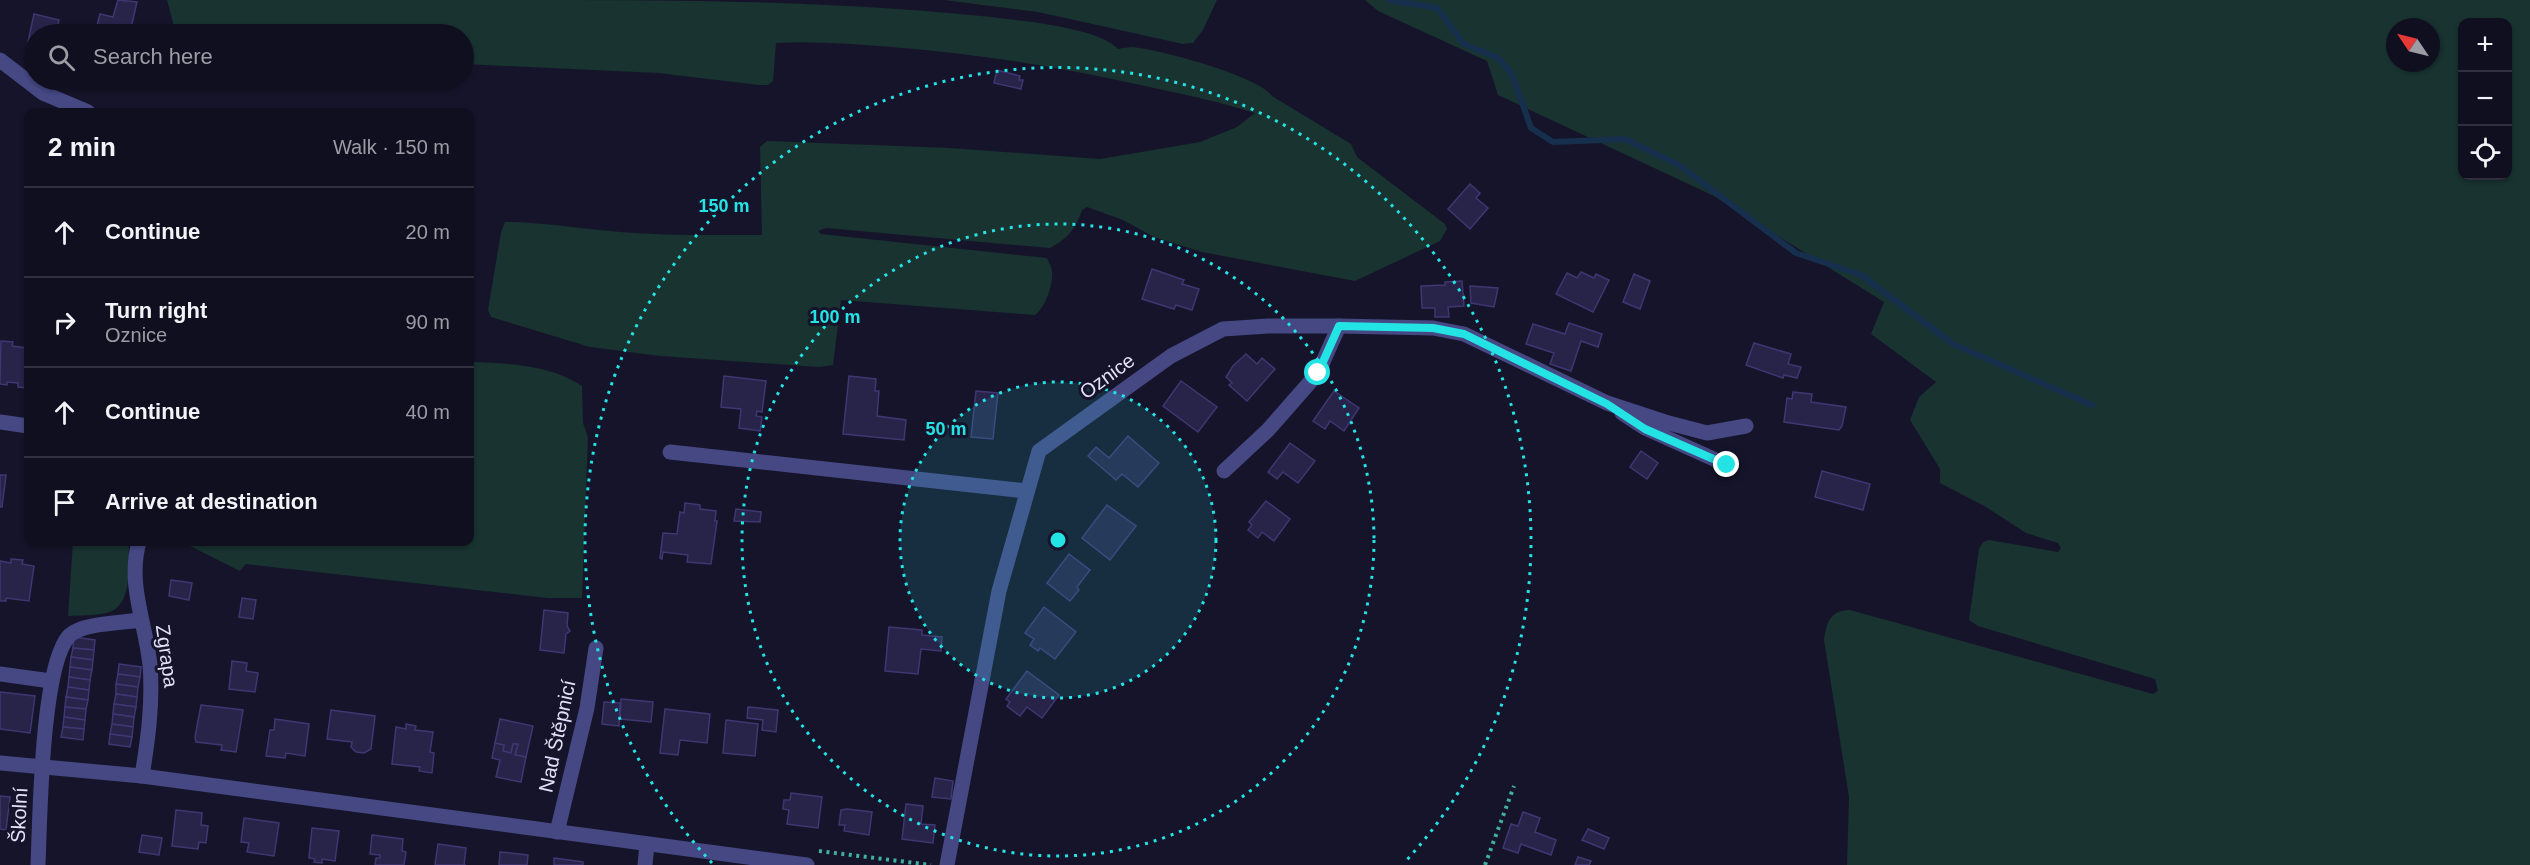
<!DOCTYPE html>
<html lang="en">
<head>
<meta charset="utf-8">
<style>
	:root { --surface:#100f20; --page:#1e1d2d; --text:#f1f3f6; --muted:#9c9ca5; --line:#302f3e }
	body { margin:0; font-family:Arial,sans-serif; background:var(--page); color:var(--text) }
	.controls { position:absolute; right:18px; top:18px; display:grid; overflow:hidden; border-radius:12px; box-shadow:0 2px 4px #0004 }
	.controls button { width:54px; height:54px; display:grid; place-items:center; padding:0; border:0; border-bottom:2px solid var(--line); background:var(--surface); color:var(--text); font:30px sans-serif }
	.compass { position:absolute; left:2386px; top:18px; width:54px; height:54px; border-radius:50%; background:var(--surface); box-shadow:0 2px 4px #0004; rotate:305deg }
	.stop { position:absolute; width:18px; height:18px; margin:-14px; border:4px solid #23e3e5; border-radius:50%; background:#fff }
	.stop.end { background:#23e3e5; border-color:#fff; box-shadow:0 2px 6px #0008 }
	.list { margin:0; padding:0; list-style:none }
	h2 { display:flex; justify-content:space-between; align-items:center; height:78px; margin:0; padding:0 24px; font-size:26px }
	h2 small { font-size:20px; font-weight:400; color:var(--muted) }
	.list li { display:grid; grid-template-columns:39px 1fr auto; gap:18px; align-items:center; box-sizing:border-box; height:90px; padding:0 24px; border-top:2px solid var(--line) }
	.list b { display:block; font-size:22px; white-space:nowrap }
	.list p { margin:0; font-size:20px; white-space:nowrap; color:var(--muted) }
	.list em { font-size:20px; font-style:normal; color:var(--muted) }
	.icon { flex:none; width:33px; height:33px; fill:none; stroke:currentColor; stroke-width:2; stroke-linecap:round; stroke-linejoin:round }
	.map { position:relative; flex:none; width:2530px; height:865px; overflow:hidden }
	.search { position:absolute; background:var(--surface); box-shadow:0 2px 4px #0004; left:24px; top:24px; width:450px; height:66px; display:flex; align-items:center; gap:15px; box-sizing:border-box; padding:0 21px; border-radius:33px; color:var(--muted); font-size:22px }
	.panel { position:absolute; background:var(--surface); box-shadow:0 2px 4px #0004; left:24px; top:108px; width:450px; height:438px; border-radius:12px }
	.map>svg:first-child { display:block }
</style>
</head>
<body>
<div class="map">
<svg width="2530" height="865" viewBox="0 0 2530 865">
	<rect width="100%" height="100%" fill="#16142a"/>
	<!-- green -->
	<g fill="#183330" fill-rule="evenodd">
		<path d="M167 0C280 0 392 0 504 0 680 0 858 0 1033 22 1056 26 1102 32 1118 49 1123 48 1128 47 1132 47 1158 49 1259 76 1272 96L1351 144 1357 157 1445 224 1447 229 1440 241 1355 281 1202 252 1154 237 1123 220 1087 207 1082 210C1076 229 1067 239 1050 248L826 228 818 231 821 234 1047 258C1048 261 1050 264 1051 267 1056 279 1045 309 1035 315L841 300 833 365 819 367 660 356 590 347 491 317 488 310 501 232 505 222C540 222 575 228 610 231 660 236 711 235 762 235L760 147 767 141 950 148 1100 159 1200 142 1237 127 1255 113C1210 99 1163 90 1117 80 1042 64 967 53 891 47 853 44 814 41 776 43L773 81 768 85H759L658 73 464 64V34H176Z"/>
		<polygon points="944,0 1217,0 1203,30 1193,43 1183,44 1038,12"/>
		<path d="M1365 0H2530V865H1847L1849 797 1824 640C1827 622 1829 611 1850 610L2153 694 2158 691 2155 679 1978 626 1969 620 1979 549 1983 542 1989 540 2058 552 2061 548 2058 543 2026 533 1986 507 1940 483V469L1910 420 1919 397 1936 382 1871 334 1884 302 1712 195 1498 95 1487 61 1378 11ZM2508 22V176H2462V22ZM2395 27H2431V63H2395Z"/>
		<path d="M470 362C505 363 552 365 582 386L583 423 588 437 582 598H548L246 564 240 571 182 542H470Z"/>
		<path d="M73 542H134H129C128 565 134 607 106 613 94 616 80 615 68 616Z"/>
	</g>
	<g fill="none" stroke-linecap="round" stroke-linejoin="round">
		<!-- stream -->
		<polyline stroke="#162f4c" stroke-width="6" points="1389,0 1437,8 1464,44 1498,58 1512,74 1531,128 1553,142 1625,139 1679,165 1796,253 1861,275 1953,344 2092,405"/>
	</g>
	<!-- building -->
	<g fill="#272349" stroke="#3e3772" stroke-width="1.5">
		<polygon points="118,0 137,2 131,28 140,31 139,34 95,34 100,14 113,17"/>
		<polygon points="34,14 59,20 56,34 34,34 34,58 25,56"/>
		<polygon points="997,70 1020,76 1019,80 1023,80 1021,89 994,83"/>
		<polygon points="1470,184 1480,193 1476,198 1488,208 1470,229 1448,209"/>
		<polygon points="1152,269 1184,280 1182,284 1199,289 1192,310 1176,305 1174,309 1142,299"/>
		<polygon points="1581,272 1594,278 1596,274 1609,280 1593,312 1556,294 1567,273 1577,278"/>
		<polygon points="1634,274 1650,281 1640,309 1623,302"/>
		<polygon points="1462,281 1464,306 1448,307 1449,317 1435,317 1435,308 1422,308 1421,286 1445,285 1445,282"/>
		<polygon points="1470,286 1498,288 1494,307 1471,303"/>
		<polygon points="1569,323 1602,334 1598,347 1581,341 1571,371 1550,364 1554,353 1526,344 1533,324 1565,334"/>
		<polygon points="1,341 13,342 12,346 28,348 28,388 18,387 18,383 7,382 7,385 0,384"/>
		<polygon points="1754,343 1791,354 1788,364 1801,367 1797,378 1784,375 1783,378 1746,365"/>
		<polygon points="1246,354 1257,364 1262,358 1275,369 1247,401 1229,385 1232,383 1226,377 1233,366"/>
		<polygon points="724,376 766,381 762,412 757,411 756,416 762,417 760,431 739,428 741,409 721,407"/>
		<polygon points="849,376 876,379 875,391 879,391 877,416 906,420 904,440 843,434"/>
		<polygon points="1181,381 1217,407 1198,432 1163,406"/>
		<polygon points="976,391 998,393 993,439 971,437"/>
		<polygon points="1334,391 1359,408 1344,431 1330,421 1325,429 1313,421"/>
		<polygon points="1793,392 1812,394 1811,402 1846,407 1842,426 1839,430 1784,422 1787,398 1792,399"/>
		<polygon points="1128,436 1159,463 1138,487 1122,474 1116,480 1088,456 1096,447 1109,458"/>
		<polygon points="1290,443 1315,461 1298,483 1283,472 1277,479 1268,472"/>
		<polygon points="1641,451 1658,463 1647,479 1630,467"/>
		<polygon points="1822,471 1870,484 1863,510 1815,497"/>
		<polygon points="0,475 6,475 2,507 0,507"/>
		<polygon points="1266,501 1290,519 1274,541 1262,532 1258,538 1248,530 1252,525 1249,522"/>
		<polygon points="685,503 700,505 700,509 716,511 715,521 717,521 711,564 687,562 688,555 663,552 662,559 660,558 663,533 677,534 680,512 684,513"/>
		<polygon points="1107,505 1136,526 1110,560 1082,538"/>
		<polygon points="736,509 761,512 760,522 734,521"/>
		<polygon points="1069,554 1090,570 1077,587 1079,590 1070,601 1047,583"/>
		<polygon points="11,559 23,560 22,564 34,566 29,601 6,598 6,601 0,601 0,561 11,563"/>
		<polygon points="171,580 192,583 189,600 169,596"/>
		<polygon points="242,598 256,600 253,619 239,617"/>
		<polygon points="1044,607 1076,632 1055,659 1040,648 1038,651 1030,645 1034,639 1025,633"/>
		<polygon points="544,610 568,613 567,626 570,631 566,634 564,653 540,650"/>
		<polygon points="889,627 922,630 922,635 942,637 941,651 921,649 918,674 885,671"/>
		<polygon points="74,637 95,640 94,650 73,648"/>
		<polygon points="73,648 94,650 93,660 71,657"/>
		<polygon points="71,657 93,660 92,670 70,667"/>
		<polygon points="232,661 247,663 246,671 258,673 255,692 229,689"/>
		<polygon points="119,664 141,667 140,677 118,674"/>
		<polygon points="70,667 92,670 90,680 69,677"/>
		<polygon points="1027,671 1059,695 1042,718 1027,707 1020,716 1007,706 1010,702 1006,699"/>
		<polygon points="118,674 140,677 138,687 116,684"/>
		<polygon points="69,677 90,680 89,690 68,687"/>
		<polygon points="116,684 138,687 137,697 116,694"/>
		<polygon points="68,687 89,690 88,700 66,697"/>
		<polygon points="0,692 35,696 30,733 0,729"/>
		<polygon points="116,694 137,697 136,707 114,704"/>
		<polygon points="66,697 88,700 86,709 65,707"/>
		<polygon points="621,699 653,702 651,722 620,719"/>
		<polygon points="604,702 620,703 619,726 602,724"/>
		<polygon points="114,704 136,707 134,717 113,714"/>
		<polygon points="201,705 243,710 236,752 221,750 222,745 196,742 195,737"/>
		<polygon points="65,707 86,709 85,720 64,717"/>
		<polygon points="748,707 778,710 776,732 762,730 763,720 747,718"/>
		<polygon points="665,709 710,714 707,743 680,740 678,755 660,753"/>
		<polygon points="331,710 375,716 371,749 364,753 356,752 351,747 352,742 327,739"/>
		<polygon points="113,714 134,717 133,727 112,724"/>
		<polygon points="64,717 85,720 84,729 63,727"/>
		<polygon points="275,719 309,724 305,756 286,753 285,758 266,756 270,730 274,730"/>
		<polygon points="500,719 533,726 526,757 515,755 518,744 513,744 511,753 503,751 504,745 495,743"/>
		<polygon points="726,720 758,724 755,756 723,753"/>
		<polygon points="112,724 133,727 132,737 110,734"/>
		<polygon points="406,724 416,726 415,730 433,732 430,752 434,753 432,773 419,771 420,767 392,764 396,727 406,729"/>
		<polygon points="63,727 84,729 83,740 61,737"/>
		<polygon points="110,734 132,737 130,747 109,744"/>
		<polygon points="495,743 504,745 503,751 511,753 513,744 518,744 515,755 526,757 521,782 496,777 500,760 492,758"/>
		<polygon points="935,778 953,781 951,799 932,797"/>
		<polygon points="791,793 822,797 818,828 787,824 789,810 783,809 784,800 790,800"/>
		<polygon points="0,796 10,797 6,830 0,829"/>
		<polygon points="906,804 923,806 921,824 935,825 933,843 902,839"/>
		<polygon points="847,809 872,812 869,835 844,831 845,825 839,825 841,810"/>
		<polygon points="176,810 202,813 201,825 208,826 206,843 199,842 198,849 172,846"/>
		<polygon points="1523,812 1540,818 1535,832 1556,840 1551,855 1521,844 1518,853 1503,848 1511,824 1518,826"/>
		<polygon points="244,818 279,823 274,856 247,852 249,843 241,842"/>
		<polygon points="312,828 339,831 335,861 322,859 322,863 314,862 315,859 309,858"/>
		<polygon points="1588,829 1609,838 1604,849 1582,840"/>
		<polygon points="142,835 162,838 159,855 139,852"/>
		<polygon points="372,835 403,839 402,851 406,852 404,865 375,865 376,858 380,858 380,855 370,854"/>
		<polygon points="438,844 466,848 464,865 466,865 435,865"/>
		<polygon points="500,852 528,855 527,865 499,865"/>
		<polygon points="1578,857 1591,861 1589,865 1575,865"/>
		<polygon points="554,858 583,862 583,865 554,865"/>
	</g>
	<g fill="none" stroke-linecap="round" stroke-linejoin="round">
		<!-- path -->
		<g stroke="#40b0a0" stroke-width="4" stroke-dasharray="3 4.5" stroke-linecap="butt">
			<polyline points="819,851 931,865"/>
			<polyline points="1485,865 1514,786"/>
		</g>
		<!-- minor -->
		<g stroke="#454883" stroke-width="15">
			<polyline points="0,60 43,93 88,112"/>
			<polyline points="1622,413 1645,428 1727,465"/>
			<polyline points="0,422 28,426"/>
			<polyline points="670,452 1026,491"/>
			<polyline points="1224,471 1268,430 1318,373 1339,326"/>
			<path d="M139 542C127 584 146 624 150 665 153 703 148 739 142 776"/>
			<polyline points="0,674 51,681"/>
			<polyline points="0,763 142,776 807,865"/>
			<polyline points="557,832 587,708 596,648"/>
			<path d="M38 865C40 821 41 663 70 635 83 623 122 623 140 620"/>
			<polyline points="645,865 647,844"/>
			<polyline points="947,865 999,591 1039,451 1171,356 1223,329 1268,326 1339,326 1433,328 1464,334 1607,403 1665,422 1707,433 1746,426"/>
		</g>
	</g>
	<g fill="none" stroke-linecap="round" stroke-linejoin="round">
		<!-- route -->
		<polyline stroke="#23e3e5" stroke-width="8" points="1318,373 1339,326 1433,328 1464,334 1607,404 1645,429 1727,465"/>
	</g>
	<!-- distance rings -->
	<circle cx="1058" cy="540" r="158" fill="#23e3e5" fill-opacity=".12"/>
	<g fill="none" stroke="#23e3e5" stroke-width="3" stroke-dasharray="3 6">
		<circle cx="1058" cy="540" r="158"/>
		<circle cx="1058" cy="540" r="316"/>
		<path d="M712 863A473 473 0 1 1 1404 863"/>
	</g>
	<g text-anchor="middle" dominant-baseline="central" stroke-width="6" stroke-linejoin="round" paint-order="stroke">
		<!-- street labels -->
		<g font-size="20" fill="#e1e1fb" stroke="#16142a">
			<text transform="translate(1107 376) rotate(-36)">Oznice</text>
			<text transform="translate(167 656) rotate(82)">Zgrapa</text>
			<text transform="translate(557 736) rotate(-78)">Nad Štěpnicí</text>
			<text transform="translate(19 815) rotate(-87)">Školní</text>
		</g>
	</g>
	<circle cx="1058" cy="540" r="9" fill="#23e3e5" stroke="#16142a" stroke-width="3"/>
	<g font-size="18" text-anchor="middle" font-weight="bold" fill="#23e3e5" stroke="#16142a" stroke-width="6" stroke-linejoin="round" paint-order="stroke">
		<text x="724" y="212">150 m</text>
		<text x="835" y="323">100 m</text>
		<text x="946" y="435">50 m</text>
	</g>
</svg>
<div class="controls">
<button>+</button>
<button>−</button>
<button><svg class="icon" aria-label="locate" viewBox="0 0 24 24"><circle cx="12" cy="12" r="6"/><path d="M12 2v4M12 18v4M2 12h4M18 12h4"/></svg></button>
</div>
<svg class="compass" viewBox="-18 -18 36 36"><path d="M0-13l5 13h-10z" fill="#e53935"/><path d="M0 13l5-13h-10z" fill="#9c9ca5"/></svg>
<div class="stop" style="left:1318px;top:373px"></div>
<div class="stop end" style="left:1727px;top:465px"></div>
<div class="search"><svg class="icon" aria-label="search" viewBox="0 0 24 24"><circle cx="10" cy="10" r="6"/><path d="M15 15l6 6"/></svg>Search here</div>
<section class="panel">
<h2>2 min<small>Walk · 150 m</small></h2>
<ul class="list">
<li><svg class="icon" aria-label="ahead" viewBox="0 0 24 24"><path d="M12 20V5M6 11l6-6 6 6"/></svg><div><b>Continue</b></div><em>20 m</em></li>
<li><svg class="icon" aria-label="right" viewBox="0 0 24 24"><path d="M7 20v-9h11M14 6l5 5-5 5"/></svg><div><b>Turn right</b><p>Oznice</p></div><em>90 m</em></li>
<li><svg class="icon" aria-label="ahead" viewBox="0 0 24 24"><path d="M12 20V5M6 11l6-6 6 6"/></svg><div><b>Continue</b></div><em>40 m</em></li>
<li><svg class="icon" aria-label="arrive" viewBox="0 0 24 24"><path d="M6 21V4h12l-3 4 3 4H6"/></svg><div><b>Arrive at destination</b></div></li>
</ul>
</section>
</div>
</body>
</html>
